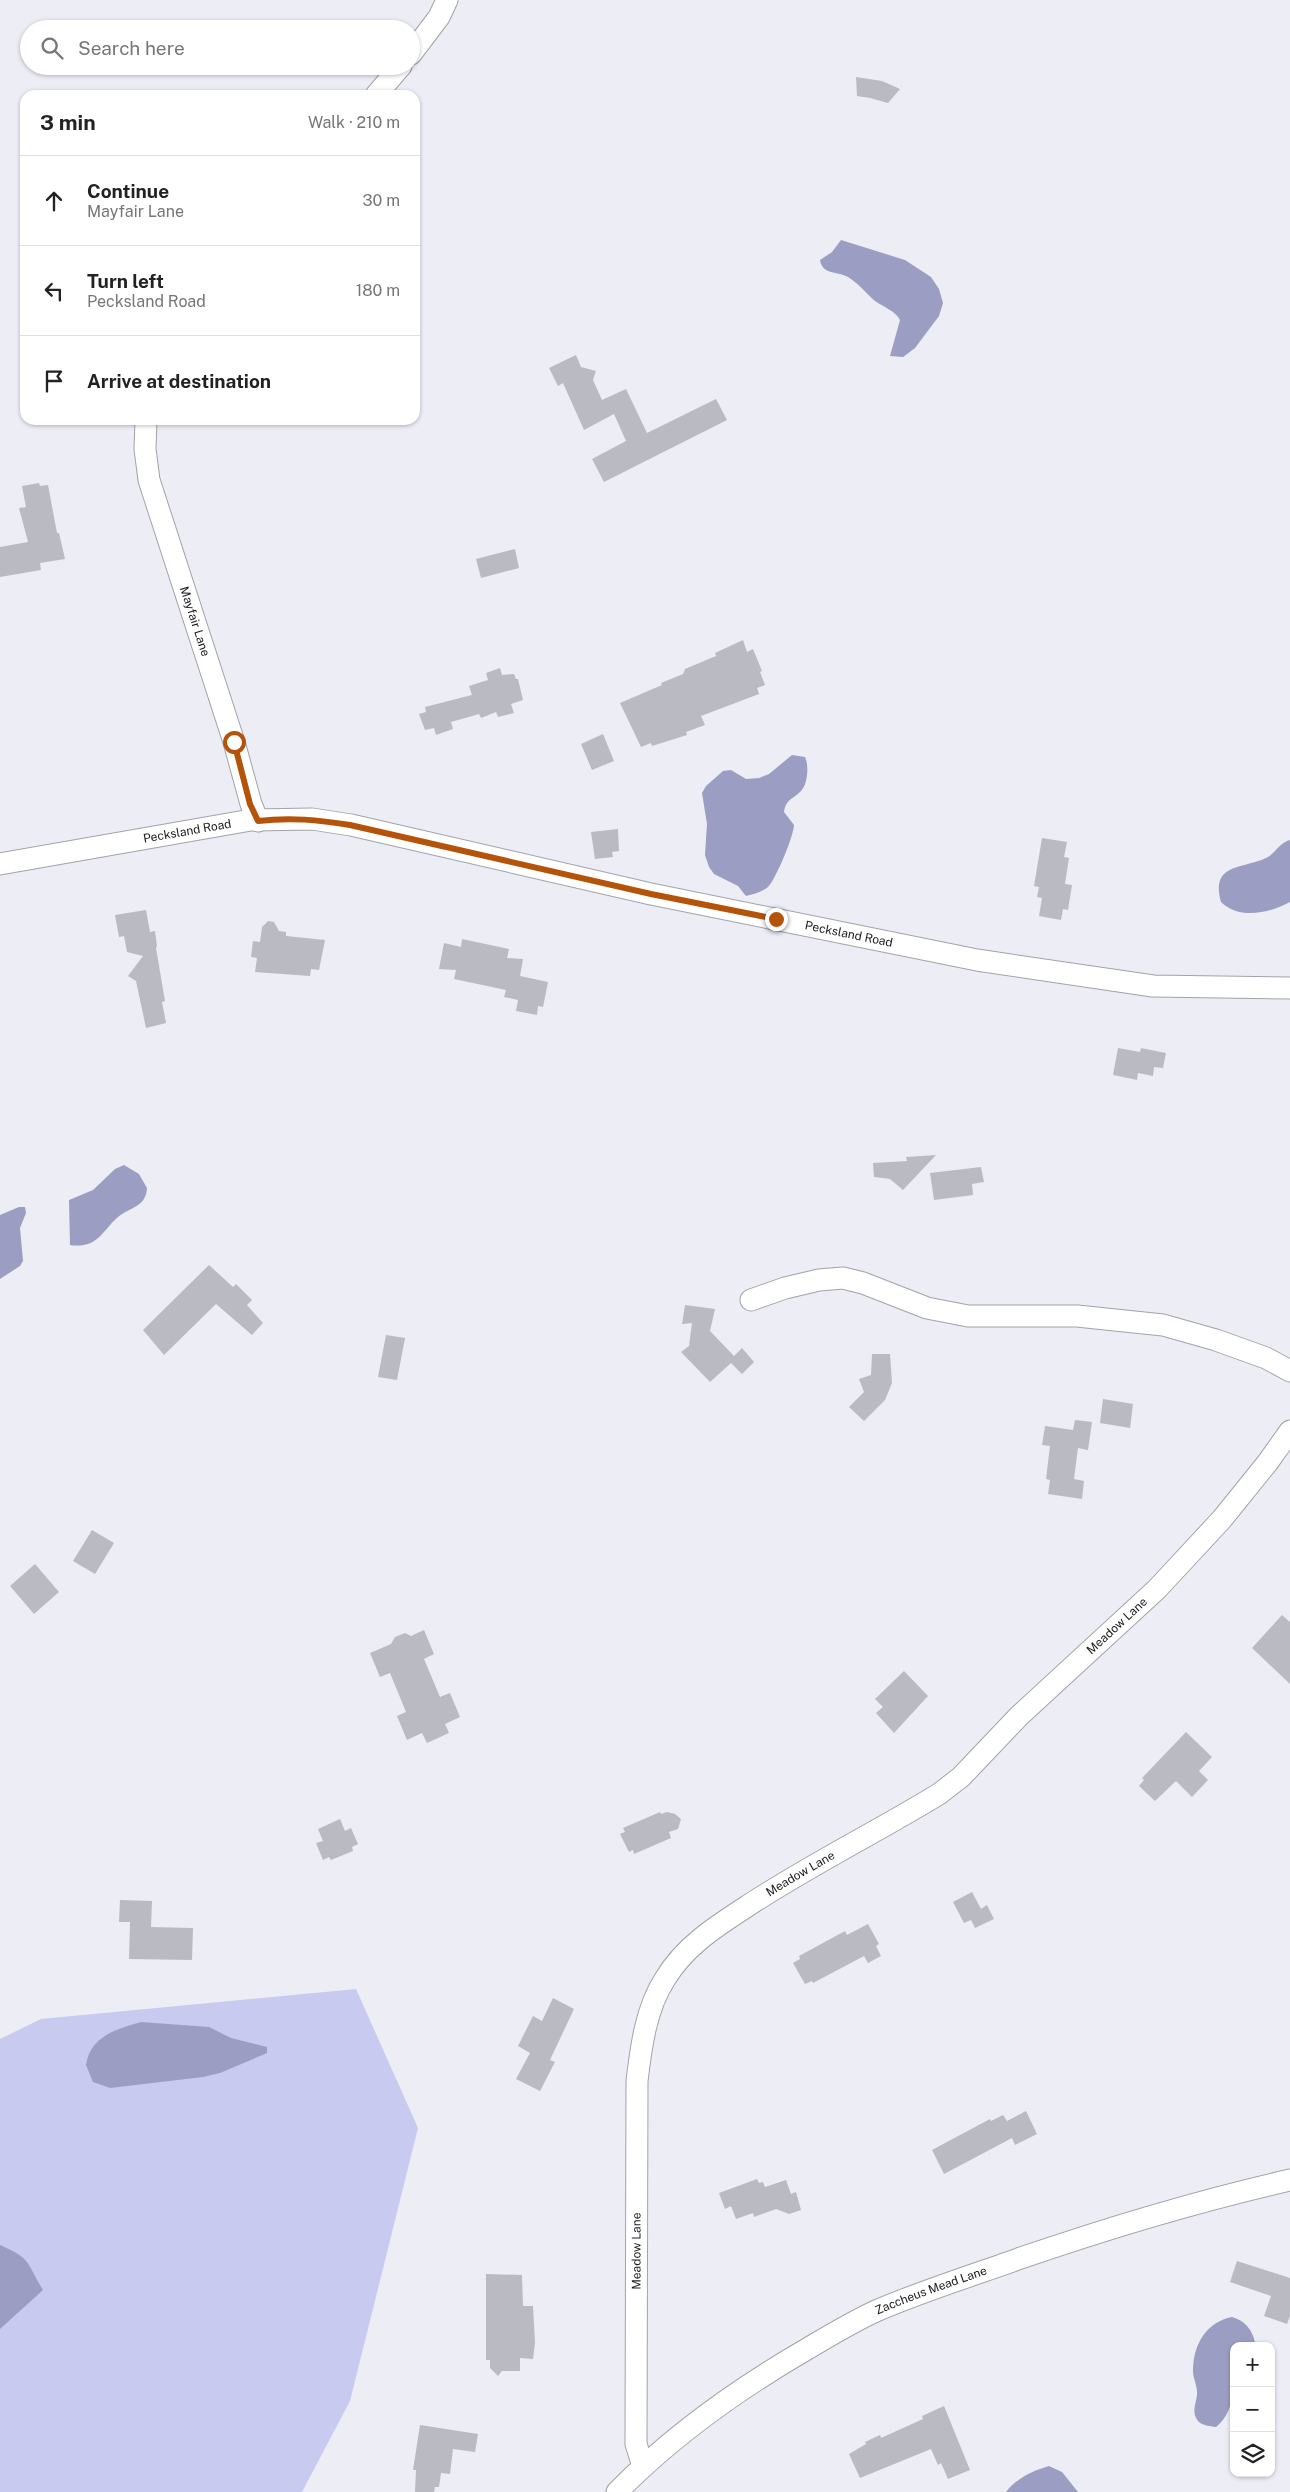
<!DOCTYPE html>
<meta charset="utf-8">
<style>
body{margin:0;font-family:"Public Sans",sans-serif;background:#f6f6f6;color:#222}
.controls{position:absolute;right:15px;bottom:15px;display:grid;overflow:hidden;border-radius:10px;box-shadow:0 1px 4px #0004}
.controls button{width:45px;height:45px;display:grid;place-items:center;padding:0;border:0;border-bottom:1px solid #e0e0e0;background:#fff;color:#222;font:25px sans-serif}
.stop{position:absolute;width:15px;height:15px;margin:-11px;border:4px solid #b45309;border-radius:50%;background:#fff}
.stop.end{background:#b45309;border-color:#fff;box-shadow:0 1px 5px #0008}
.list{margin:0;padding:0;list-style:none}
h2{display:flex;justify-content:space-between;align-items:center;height:65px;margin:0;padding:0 20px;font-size:21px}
h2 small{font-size:16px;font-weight:400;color:#767676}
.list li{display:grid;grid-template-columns:32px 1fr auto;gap:15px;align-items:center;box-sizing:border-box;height:90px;padding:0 20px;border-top:1px solid #e0e0e0}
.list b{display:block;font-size:19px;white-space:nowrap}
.list p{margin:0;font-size:16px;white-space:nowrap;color:#767676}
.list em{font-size:16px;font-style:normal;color:#767676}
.icon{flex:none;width:28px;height:28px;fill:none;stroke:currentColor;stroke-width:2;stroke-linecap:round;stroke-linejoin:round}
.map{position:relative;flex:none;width:1290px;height:2492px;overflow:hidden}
.search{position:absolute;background:#fff;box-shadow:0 1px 4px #0004;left:20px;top:20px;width:400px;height:55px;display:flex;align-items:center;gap:12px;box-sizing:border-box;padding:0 18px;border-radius:28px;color:#767676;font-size:19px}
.panel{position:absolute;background:#fff;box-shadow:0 1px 4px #0004;left:20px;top:90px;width:400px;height:335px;border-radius:15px}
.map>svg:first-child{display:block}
</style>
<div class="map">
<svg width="1290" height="2492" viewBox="0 0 1290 2492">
<rect width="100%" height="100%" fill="#ecedf5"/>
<path fill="#c8caf0" d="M356,1989L418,2128L350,2401L302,2492H0V2039L41,2019Z"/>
<g fill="#9b9dc3">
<path d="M841,240L905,260L931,277L939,289L943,303L939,316L915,348L903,357L890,356L900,320C895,311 884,307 875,301C866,293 858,283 848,277C838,271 822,275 820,260L832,252Z"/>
<path d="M792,755L805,757C809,765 808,784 801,791C792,800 786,799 784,812L794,825C794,835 776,879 768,887C762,892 754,894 746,896L738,886L714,874L709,867L705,855L707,824L702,793L706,786L723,771L731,770L746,779L759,778L769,774Z"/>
<path d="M1290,840V902C1270,913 1239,920 1221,902C1210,863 1243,869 1266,858C1275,854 1280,842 1290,840Z"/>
<path d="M124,1165L139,1174L147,1188C146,1207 130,1207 118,1217C102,1231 98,1249 70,1245L69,1200L93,1190L115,1169Z"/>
<path d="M19,1207H25L26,1213L20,1228L23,1261L20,1266L0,1279V1215Z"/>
<path d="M141,2022L209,2027L231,2038L267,2047V2053L220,2073L203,2077L110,2088L93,2082L86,2065C90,2036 117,2029 141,2022Z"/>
<path d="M0,2245C32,2259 26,2262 43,2290L0,2329Z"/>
<path d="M1232,2317C1244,2320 1253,2330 1255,2343L1254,2346H1234C1234,2372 1239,2409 1216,2427C1210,2426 1203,2426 1198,2421C1191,2412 1196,2404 1197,2395C1198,2386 1192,2377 1193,2368C1194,2343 1207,2322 1232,2317Z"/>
<path d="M1049,2466L1062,2472L1078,2492H1006C1017,2478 1032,2471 1049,2466Z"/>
</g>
<g fill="#babac2">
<path d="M856,77L882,81L900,89L888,103L870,98L857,96Z"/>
<path d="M576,355L581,367L596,371L593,380L602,400L626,389L647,433L716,399L727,420L604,482L592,459L626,441L614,414L584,430L563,383L558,386L549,368Z"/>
<path d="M39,483L40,486L48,485L57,533H59L65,559L40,563L41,570L0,577V547L28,542L19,508L26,507L22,486Z"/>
<path d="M515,549L519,568L481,578L476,559Z"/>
<path d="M743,640L747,652L753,649L762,671L760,672L765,685L757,688L759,694L701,716L705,725L686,732L687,735L652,746L651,743L641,747L620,703L662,685L661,683L683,674L685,669L716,656L715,653Z"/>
<path d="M500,668L502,675L514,674L516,679H518L523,700L511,704L514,713L498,717L496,712L481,718L479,714L451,722L453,729L436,735L434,728L425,730L419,714L426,712L425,707L472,695L469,686L488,680L486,673Z"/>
<path d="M603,734L614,761L592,770L581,744Z"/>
<path d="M618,829L619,851L612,852L613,857L595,859L591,832Z"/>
<path d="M1042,838L1067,842L1064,857L1069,858L1065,884L1072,885L1068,910L1063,909L1061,920L1039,916L1042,898L1037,897L1039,887L1034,886Z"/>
<path d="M146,910L150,932L155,931L157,946L156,948L165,1001L162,1002L166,1023L146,1028L136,981L128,976L143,956L127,952L124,936L119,937L115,915Z"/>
<path d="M268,921L274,922L279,931L286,932V936L325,940L319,970L311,969L310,976L255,972L257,958L251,957L253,941L260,942L262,927Z"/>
<path d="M462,939L509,949L507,958L523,959L520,976L548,982L543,1007L538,1006L537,1015L516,1011L518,1000L504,997L506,990L454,979L456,970L439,969L444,943L461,947Z"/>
<path d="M1118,1048L1140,1052L1141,1048L1166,1053L1163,1068L1154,1067L1153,1076L1138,1073L1137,1080L1113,1075Z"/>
<path d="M936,1155L903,1190L890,1179L874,1177L873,1163L907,1161L906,1157Z"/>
<path d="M981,1167L984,1182L972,1184L973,1195L934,1200L930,1173Z"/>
<path d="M209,1265L233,1287L236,1284L252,1300L247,1305L263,1323L252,1335L216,1304L164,1355L143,1330Z"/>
<path d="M685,1305L715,1309L710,1331L734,1356L742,1348L754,1362L742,1374L731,1363L710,1382L681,1352L689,1346L692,1323L682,1324Z"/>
<path d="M386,1335L405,1338L397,1380L378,1377Z"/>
<path d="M872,1354H890L892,1383L885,1400L864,1421L849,1407L864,1392L859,1379L871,1375Z"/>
<path d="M1103,1399L1133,1404L1130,1428L1100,1423Z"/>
<path d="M1075,1420L1092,1422L1088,1450L1078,1448L1074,1479L1084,1481L1082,1499L1048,1494L1050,1480L1046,1479L1050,1446L1042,1445L1045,1426L1073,1430Z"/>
<path d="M92,1530L114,1543L95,1574L73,1561Z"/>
<path d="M35,1564L59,1592L34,1614L10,1586Z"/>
<path d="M1282,1615L1290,1622V1684L1252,1648Z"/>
<path d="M424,1630L434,1654L424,1659L440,1697L450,1693L460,1717L445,1724L449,1733L427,1743L422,1733L407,1740L397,1716L406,1712L390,1673L380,1677L370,1653L391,1644L395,1637L405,1633L411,1636Z"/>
<path d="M904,1671L928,1696L894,1733L876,1713L883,1707L875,1699Z"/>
<path d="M1186,1732L1212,1757L1199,1771L1208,1780L1192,1797L1176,1781L1155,1801L1139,1786L1144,1780L1142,1778Z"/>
<path d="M660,1812L661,1814L667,1812L675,1814L681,1819L678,1829L669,1832L671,1838L634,1854L633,1850L629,1852L620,1834L625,1832L623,1828Z"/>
<path d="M340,1819L345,1831L351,1828L358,1844L352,1847L353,1851L331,1860L329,1857L323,1860L316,1843L323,1841L318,1829Z"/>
<path d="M972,1892L981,1909L987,1905L994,1919L975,1928L971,1920L964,1923L953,1902Z"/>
<path d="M120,1900L152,1901L151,1927L193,1928L192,1960L129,1959L130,1922H119Z"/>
<path d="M868,1924L879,1944L876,1946L881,1956L868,1963L864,1956L813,1983L812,1981L805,1984L793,1963L800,1959L799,1956L845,1931L847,1935Z"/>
<path d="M553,1998L574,2009L550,2060L555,2062L540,2091L516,2079L530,2053L518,2046L533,2016L542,2021Z"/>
<path d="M1026,2111L1037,2134L1015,2145L1012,2138L944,2174L932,2150L990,2119L991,2121L1003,2115L1007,2121Z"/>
<path d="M757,2179L759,2183L763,2182L765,2187L786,2180L791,2194L796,2192L801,2210L789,2214L776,2209L754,2217L753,2213L736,2219L731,2206L725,2209L719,2193Z"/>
<path d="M1237,2261L1290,2278V2316L1287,2324L1264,2316L1271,2296L1230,2282Z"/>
<path d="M486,2274L522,2275L523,2306H533L535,2343L533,2359L520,2358V2371H502L498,2376L490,2368V2360H486Z"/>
<path d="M944,2406L970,2470L948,2479L941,2463L938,2465L931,2449L860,2478L849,2454L866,2444L865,2442L880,2435L881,2438L923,2419L922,2416Z"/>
<path d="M420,2425L478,2434L475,2452L453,2449L450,2474L441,2473L439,2487H435L434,2492H415L416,2470H413Z"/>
</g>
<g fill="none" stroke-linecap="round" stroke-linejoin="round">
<g stroke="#a2a3aa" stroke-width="23">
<g id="minor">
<path d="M411,54L439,17L447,0"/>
<path d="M376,95L401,66"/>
<path id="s1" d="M146,420L145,449L149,480L234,742L251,804L258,821"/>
<path id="s2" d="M0,864L251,820L312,819L351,825L651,894L977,960L1153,986L1290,988"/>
<path d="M751,1300L785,1288L819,1280L843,1278L863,1283L927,1308L968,1316H1077L1163,1325L1216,1340L1266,1358L1290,1371"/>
<path id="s3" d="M643,2466L636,2444L637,2081C641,2047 646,2008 665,1979C684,1947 715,1927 746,1907C808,1866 875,1833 939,1794L961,1777L1019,1716L1157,1589L1222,1519L1268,1462L1290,1431"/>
<path id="s4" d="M617,2492C673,2435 738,2389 807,2349C829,2336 852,2322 876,2311C922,2291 971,2276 1018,2259C1108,2228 1198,2201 1290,2180"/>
</g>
</g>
<use href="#minor" stroke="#fff" stroke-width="21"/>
</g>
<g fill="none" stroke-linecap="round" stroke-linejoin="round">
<path stroke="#b45309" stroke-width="6" d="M234,742L250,804L258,821C290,817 319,820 350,825L651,894L776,919"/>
</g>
<g text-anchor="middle" stroke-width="5" stroke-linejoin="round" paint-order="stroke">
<g font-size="12" fill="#1a1a1d" stroke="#fafaff">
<text dy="4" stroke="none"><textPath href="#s1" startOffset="209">Mayfair Lane</textPath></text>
<text dy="4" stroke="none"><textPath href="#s2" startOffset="190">Pecksland Road</textPath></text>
<text dy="4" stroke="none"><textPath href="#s2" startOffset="865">Pecksland Road</textPath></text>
<text dy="4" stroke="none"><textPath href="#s3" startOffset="1071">Meadow Lane</textPath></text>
<text dy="4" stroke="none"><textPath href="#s3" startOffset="666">Meadow Lane</textPath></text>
<text dy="4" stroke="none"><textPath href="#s3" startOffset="216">Meadow Lane</textPath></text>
<text dy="4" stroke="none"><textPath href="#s4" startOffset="376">Zaccheus Mead Lane</textPath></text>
</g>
</g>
</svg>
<div class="controls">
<button>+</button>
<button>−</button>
<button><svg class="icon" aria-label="layers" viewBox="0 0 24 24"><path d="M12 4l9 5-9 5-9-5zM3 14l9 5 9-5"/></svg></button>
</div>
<div class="stop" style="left:234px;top:742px"></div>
<div class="stop end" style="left:776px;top:919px"></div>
<div class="search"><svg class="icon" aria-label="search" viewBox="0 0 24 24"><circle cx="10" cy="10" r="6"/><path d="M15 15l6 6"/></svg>Search here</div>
<section class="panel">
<h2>3 min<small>Walk · 210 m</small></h2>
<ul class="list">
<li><svg class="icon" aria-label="ahead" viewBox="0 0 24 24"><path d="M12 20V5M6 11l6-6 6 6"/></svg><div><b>Continue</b><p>Mayfair Lane</p></div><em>30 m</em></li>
<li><svg class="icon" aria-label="left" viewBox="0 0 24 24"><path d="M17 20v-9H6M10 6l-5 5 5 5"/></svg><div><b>Turn left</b><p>Pecksland Road</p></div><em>180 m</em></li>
<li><svg class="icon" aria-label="arrive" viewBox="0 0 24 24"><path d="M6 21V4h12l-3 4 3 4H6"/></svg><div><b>Arrive at destination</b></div></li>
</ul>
</section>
</div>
